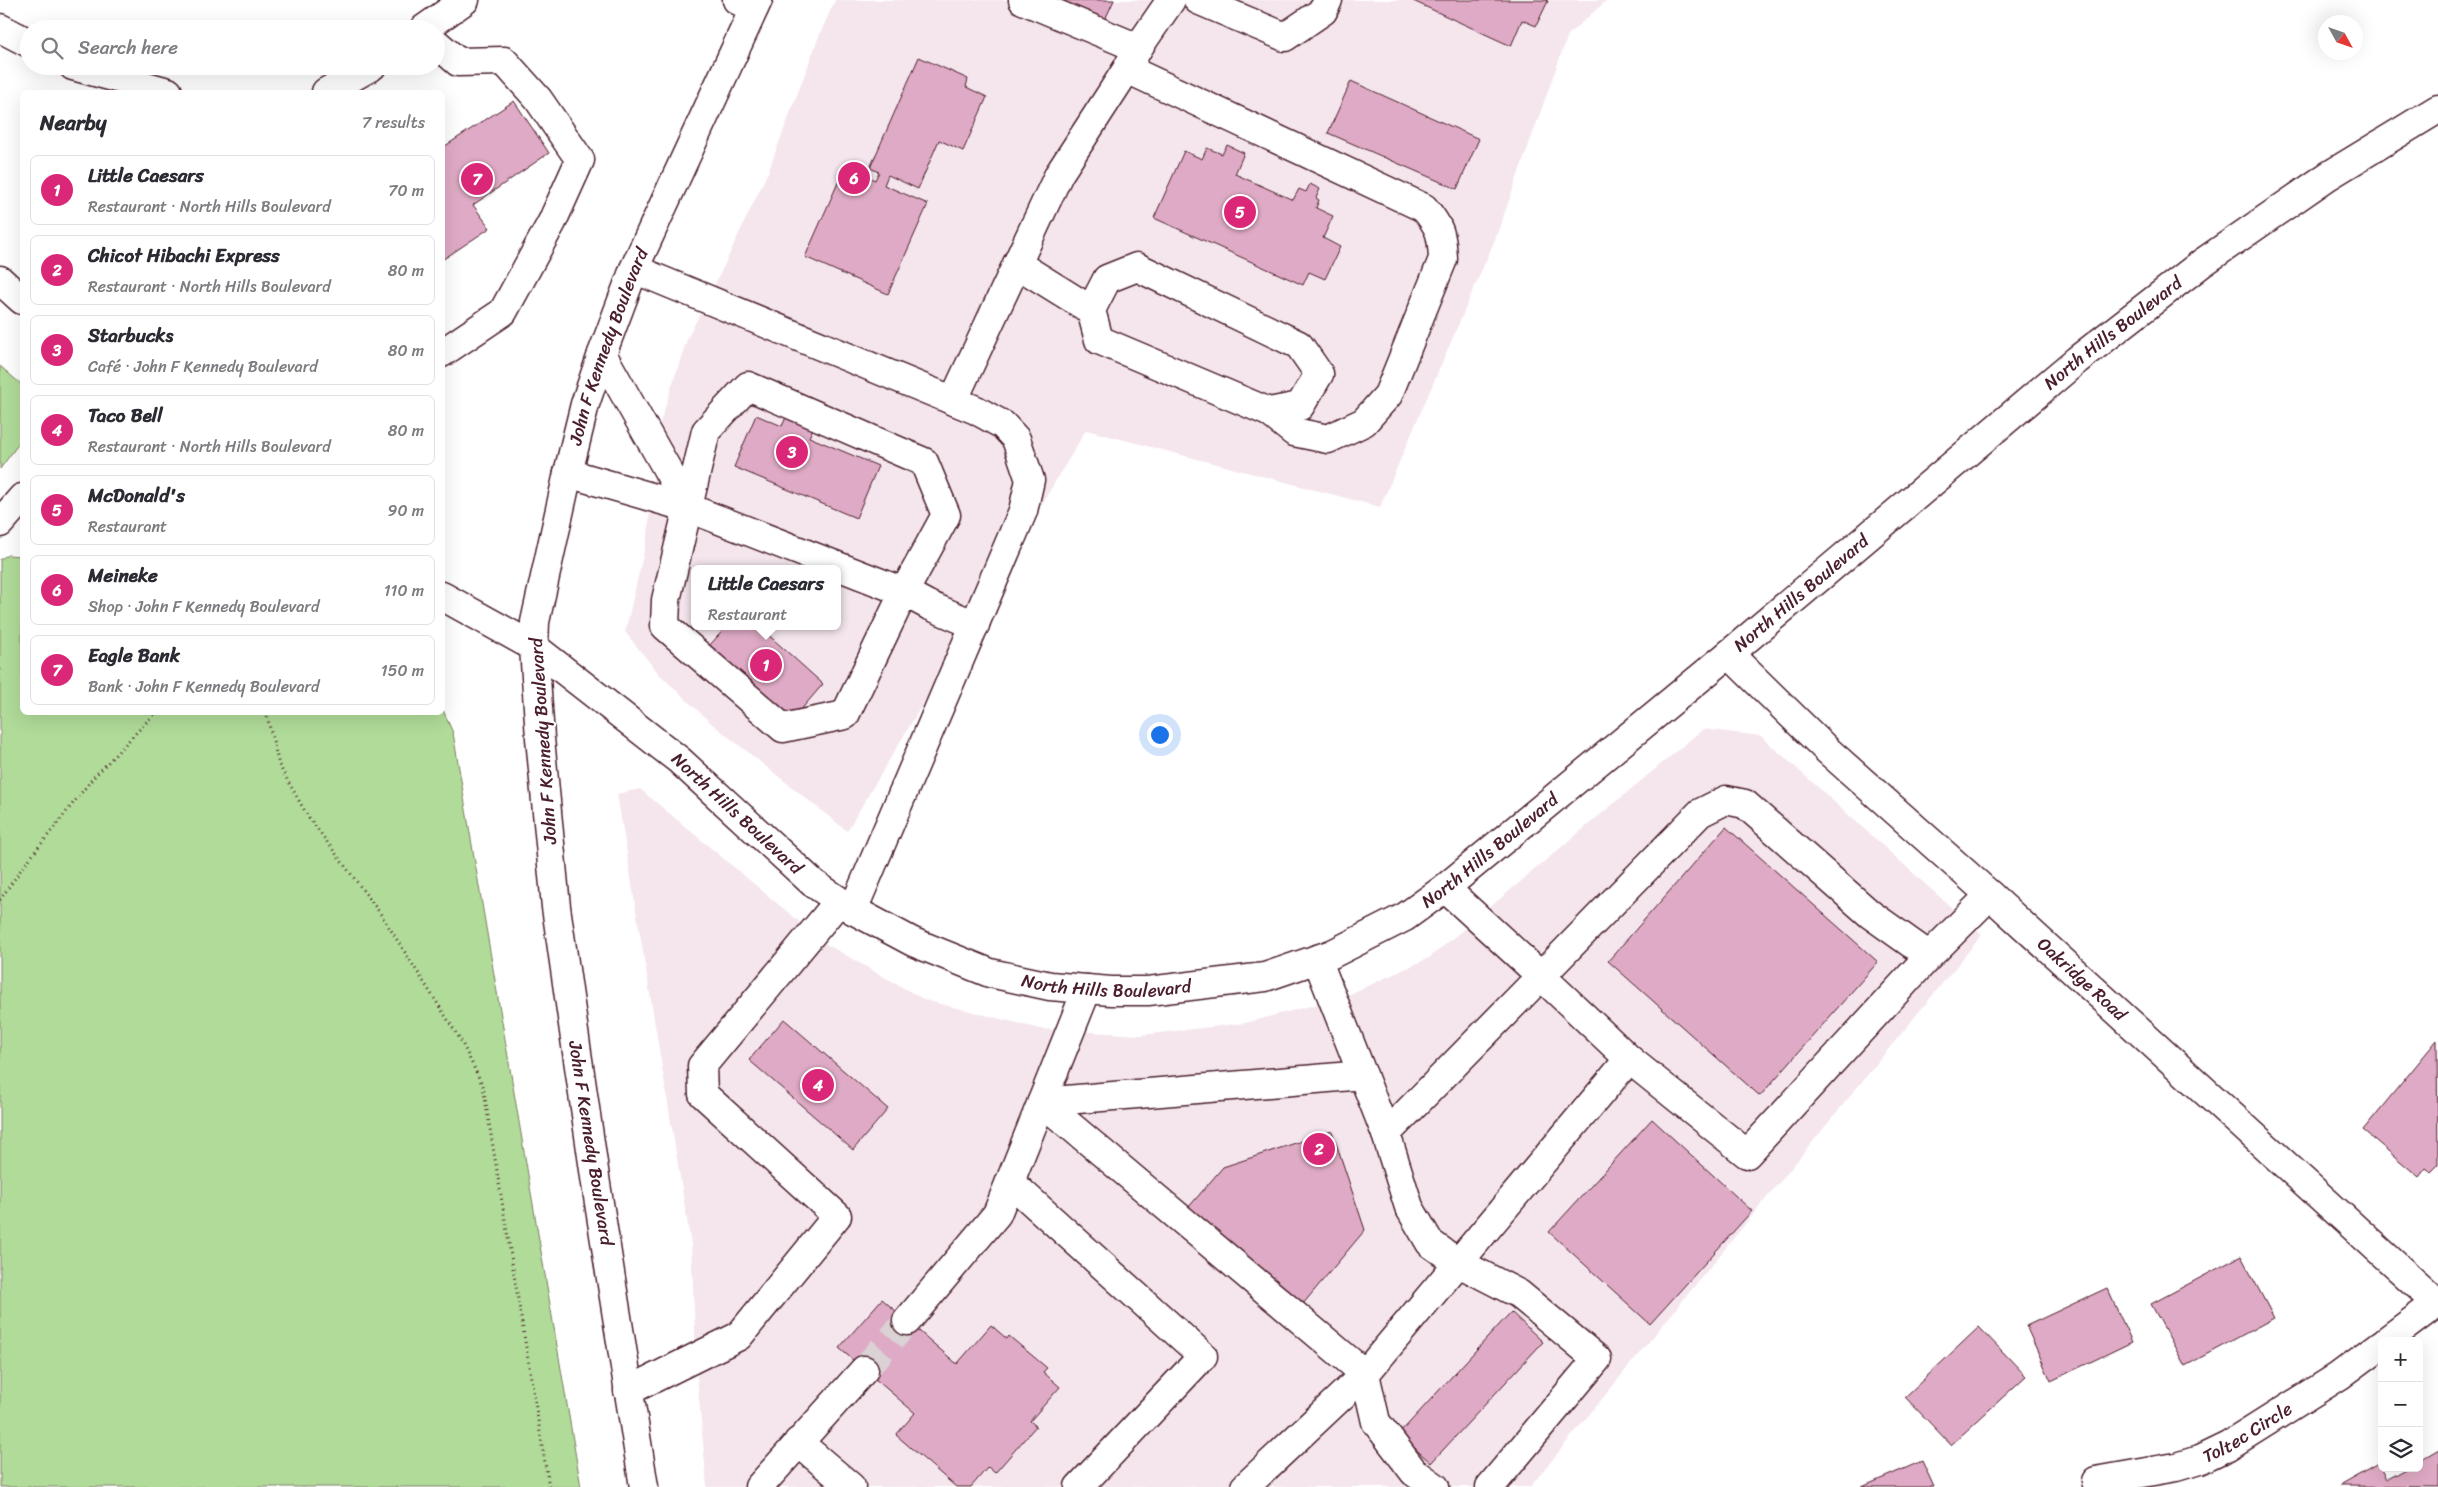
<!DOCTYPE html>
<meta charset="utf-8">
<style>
body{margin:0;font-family:Sriracha,sans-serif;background:#f7f7f7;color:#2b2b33}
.controls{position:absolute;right:15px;bottom:15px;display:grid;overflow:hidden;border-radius:8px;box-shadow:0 5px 20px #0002}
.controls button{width:45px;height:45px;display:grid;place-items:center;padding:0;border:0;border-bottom:1px solid #e1e1e2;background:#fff;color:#2b2b33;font:25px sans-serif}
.compass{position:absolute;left:2318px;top:15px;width:45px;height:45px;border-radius:50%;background:#fff;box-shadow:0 5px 20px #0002;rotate:130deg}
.you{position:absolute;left:1159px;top:734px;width:18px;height:18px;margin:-12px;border:4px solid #fff;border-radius:50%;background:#1a73e8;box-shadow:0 0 0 8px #1a73e833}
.badge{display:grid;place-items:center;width:32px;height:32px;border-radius:50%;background:#db2777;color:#fff;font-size:16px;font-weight:700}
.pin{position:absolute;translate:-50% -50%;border:2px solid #fff;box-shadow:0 1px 5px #0006}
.popup{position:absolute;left:691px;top:565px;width:150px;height:65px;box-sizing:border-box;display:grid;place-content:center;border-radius:8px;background:#fff;filter:drop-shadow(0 1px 4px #0005);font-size:16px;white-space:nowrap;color:#7c7c81}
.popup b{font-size:19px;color:#2b2b33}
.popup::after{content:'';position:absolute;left:50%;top:100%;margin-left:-10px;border:10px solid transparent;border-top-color:#fff}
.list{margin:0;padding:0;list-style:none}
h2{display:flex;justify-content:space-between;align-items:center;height:65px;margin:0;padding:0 20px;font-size:21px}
h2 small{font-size:16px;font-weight:400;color:#7c7c81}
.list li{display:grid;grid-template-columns:32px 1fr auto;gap:15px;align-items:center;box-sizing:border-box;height:70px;margin:0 10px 10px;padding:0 10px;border:1px solid #e1e1e2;border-radius:8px}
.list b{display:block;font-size:19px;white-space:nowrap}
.list p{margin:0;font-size:16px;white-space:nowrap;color:#7c7c81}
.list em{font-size:16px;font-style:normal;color:#7c7c81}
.icon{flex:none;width:28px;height:28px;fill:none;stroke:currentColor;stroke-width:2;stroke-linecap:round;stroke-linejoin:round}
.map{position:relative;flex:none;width:2438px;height:1487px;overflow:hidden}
.search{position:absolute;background:#fff;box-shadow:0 5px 20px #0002;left:20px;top:20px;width:425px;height:55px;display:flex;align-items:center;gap:12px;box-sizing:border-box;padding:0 18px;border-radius:28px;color:#7c7c81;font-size:19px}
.panel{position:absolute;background:#fff;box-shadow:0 5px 20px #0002;left:20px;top:90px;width:425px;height:625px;border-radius:8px}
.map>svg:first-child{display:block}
</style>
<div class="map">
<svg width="2438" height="1487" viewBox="0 0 2438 1487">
<rect width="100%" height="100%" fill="#fff"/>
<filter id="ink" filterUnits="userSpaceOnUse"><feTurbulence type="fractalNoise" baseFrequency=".02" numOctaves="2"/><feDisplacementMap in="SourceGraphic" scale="10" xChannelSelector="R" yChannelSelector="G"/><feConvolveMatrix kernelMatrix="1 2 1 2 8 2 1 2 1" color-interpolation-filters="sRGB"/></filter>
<g filter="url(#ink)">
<g fill="#f5e6ee" fill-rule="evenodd">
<path d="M835,0H1607L1568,35L1496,237L1380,507L1086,430L847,831L710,722L659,674L625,632L648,534L657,432L687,339L721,272L768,172L819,36ZM695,569H837V626H695Z"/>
<path d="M1703,729L1761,736L1982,935L1530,1487H707L697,1377L691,1244L617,794L640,789L826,944L925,1000L1041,1029L1141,1035L1245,1023L1341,998L1429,958Z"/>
</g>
<g fill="#b0db99" stroke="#7d7d62">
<path d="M0,366L22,385V439L0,469Z"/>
<path d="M8,555L22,556V712H442L443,710L453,733L581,1487H0V559Z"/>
</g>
<g fill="#dfaac5" stroke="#4a1f2b">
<path d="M1050,0H1114L1103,24Z"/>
<path d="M1411,0H1545L1548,1L1536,26L1522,20L1511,46Z"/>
<path d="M919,57L968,79L966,87L987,97L963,151L939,140L918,189L888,175L884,185L928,204L888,294L805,257L845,167L875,180L879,172L870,168Z"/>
<path d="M1351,81L1479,139L1457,189L1328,133Z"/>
<path d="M514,101L549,153L473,205L490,228L442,260V148Z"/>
<path d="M1227,145L1244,153L1235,174L1293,200L1299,189L1306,192L1310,184L1320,189L1316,198L1319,200L1316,208L1333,216L1323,238L1340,247L1325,279L1309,272L1303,285L1154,218L1184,151L1202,159L1207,148L1222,154Z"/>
<path d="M788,413L815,424L809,437L878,466L856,518L734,467L756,415L782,426Z"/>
<path d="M727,626H767L764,631L823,684L792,720L709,646Z"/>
<path d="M1726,827L1878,962L1760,1096L1608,961Z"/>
<path d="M784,1019L888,1109L853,1150L749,1060Z"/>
<path d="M2437,1040L2438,1165L2431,1172L2426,1168L2419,1177L2363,1130Z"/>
<path d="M1652,1119L1752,1211L1650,1324L1549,1232Z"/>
<path d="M1332,1131L1365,1230L1297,1311L1182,1215L1223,1167Z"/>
<path d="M2241,1256L2274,1318L2185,1366L2151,1304Z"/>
<path d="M2107,1288L2132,1342L2051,1381L2026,1326Z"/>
<path d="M882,1299L957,1364L991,1325L1007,1339L1009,1336L1047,1368L1043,1372L1060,1387L1030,1421L1036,1426L995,1473L988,1467L971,1487H956L896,1435L915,1413L839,1348Z"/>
<path d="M1511,1312L1543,1342L1431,1463L1399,1434Z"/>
<path d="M1979,1327L2026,1376L1951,1445L1905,1397Z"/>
<path d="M2438,1450V1487L2340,1486L2379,1464L2387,1479L2407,1468H2419V1461Z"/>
<path d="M1922,1461L1934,1487H1862Z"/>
</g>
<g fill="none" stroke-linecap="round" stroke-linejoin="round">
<path stroke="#dbd2d5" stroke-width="28" stroke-dasharray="28 14" stroke-linecap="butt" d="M864,1370L907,1321"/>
<g stroke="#4a1f2b" stroke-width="31">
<g id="minor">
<path d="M737,0L754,8"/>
<path d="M1023,0L1138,48"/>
<path d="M1198,0L1285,37L1323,11L1328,0"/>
<path d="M0,28L29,43"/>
<path d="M424,29L465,0"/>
<path d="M436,43L458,62L504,61L538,99L580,160L552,222L503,312L442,353"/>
<path d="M73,66L168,92"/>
<path d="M1127,69L1424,208C1440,227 1442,234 1443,259L1388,395L1364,422L1328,439L1294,432L1269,412"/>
<path d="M326,92L372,66"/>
<path d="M1017,264L1091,310L1099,340L1269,412L1300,406L1319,374L1299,345L1137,267L1107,279L1091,310"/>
<path d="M634,269L976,410L1003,425L1016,439L1030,480L1023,511L853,910"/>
<path d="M0,280L22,300"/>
<path d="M602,354L689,508"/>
<path d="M748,386L924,462L946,515L904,592L845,715L783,728L665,626L666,600L706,431Z"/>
<path d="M953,401L1059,174L1127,69L1138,48L1171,0"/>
<path d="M568,473L689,508L904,592L928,605L975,625"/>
<path d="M0,523L22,498"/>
<path id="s1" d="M442,596L534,647L679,760L813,883L853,910L913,942L990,973L1050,986L1111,991H1148L1265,977L1332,954L1405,917L1445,888L1729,654L2077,360L2202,263L2328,176L2438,109"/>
<path id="s2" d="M1729,654L1826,749L1990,895L2438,1304"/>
<path d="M1317,959L1386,1134L1409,1207L1430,1243L1457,1262L1519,1294L1597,1359L1490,1487"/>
<path d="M1629,1059L1541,976L1700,813L1726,800L1745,804L1870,914L1929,956"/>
<path d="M1042,1102L1365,1374L1376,1422L1414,1472L1435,1487"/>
<path d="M1042,1102L1363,1075"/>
<path d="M1386,1134L1541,976L1445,888"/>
<path d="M1010,1182L1203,1356L1079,1487"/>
<path d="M907,1321L997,1214L1087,989"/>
<path d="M2386,1341L2438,1302"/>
<path d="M628,1391L739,1336L837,1216L703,1094L702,1066L839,901"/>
<path d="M798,1442L851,1487"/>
<path id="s3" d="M2096,1481L2176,1467L2199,1460L2228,1446L2339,1376L2382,1344"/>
<path d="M759,1487L864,1370"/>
<path d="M1245,1487L1365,1374L1629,1059L1747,1154L1929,956L1990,895"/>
</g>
</g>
<g stroke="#4a1f2b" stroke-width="31">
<g id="major">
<path id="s4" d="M644,1487L596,1184L556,907L540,738L534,647L535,622L568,473L585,404L602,354L634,269L758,0"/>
</g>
</g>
<g stroke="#4a1f2b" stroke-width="3" stroke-dasharray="1 4" stroke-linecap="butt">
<path d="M266,712L279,765L307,815L380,913L460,1039L483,1086L549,1487"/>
<path d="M0,900L20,871L93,778L156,712"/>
</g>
<use href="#minor" stroke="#fff" stroke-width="28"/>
<use href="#major" stroke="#fff" stroke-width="28"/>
</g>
</g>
<g text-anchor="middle" stroke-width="4" stroke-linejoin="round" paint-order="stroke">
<g font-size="18" fill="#4a1f2b" stroke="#fff">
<text dy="6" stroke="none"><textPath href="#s1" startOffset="2018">North Hills Boulevard</textPath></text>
<text dy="6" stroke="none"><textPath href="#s4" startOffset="1158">John F Kennedy Boulevard</textPath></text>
<text dy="6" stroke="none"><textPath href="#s1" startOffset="1612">North Hills Boulevard</textPath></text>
<text transform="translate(543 741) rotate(-94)" y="6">John F Kennedy Boulevard</text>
<text dy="6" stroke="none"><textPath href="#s1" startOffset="368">North Hills Boulevard</textPath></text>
<text dy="6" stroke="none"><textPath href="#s1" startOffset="1208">North Hills Boulevard</textPath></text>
<text dy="6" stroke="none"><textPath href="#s2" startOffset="480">Oakridge Road</textPath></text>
<text dy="6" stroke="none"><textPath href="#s1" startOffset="788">North Hills Boulevard</textPath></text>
<text transform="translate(591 1143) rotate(81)" y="6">John F Kennedy Boulevard</text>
<text dy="6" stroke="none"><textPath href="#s3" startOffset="161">Toltec Circle</textPath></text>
</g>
</g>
</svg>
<div class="controls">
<button>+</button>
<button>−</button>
<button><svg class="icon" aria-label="layers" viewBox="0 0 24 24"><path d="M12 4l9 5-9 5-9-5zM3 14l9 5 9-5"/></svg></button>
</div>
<svg class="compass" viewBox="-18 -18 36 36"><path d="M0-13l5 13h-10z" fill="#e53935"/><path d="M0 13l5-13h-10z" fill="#7c7c81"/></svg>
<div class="you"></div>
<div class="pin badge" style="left:766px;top:665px">1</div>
<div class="popup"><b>Little Caesars</b>Restaurant</div>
<div class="pin badge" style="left:1319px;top:1149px">2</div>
<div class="pin badge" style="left:792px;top:452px">3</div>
<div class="pin badge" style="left:818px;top:1085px">4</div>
<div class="pin badge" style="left:1240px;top:212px">5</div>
<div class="pin badge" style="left:854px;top:178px">6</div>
<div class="pin badge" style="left:477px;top:179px">7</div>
<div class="search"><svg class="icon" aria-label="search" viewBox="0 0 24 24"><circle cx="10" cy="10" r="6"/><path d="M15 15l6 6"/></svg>Search here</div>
<section class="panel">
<h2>Nearby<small>7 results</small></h2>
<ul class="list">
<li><span class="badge">1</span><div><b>Little Caesars</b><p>Restaurant · North Hills Boulevard</p></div><em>70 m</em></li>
<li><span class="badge">2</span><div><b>Chicot Hibachi Express</b><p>Restaurant · North Hills Boulevard</p></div><em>80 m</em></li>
<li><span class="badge">3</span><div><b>Starbucks</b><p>Café · John F Kennedy Boulevard</p></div><em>80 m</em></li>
<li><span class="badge">4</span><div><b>Taco Bell</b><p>Restaurant · North Hills Boulevard</p></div><em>80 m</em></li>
<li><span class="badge">5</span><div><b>McDonald's</b><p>Restaurant</p></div><em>90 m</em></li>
<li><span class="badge">6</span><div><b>Meineke</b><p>Shop · John F Kennedy Boulevard</p></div><em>110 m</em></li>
<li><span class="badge">7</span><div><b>Eagle Bank</b><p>Bank · John F Kennedy Boulevard</p></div><em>150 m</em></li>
</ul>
</section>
</div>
